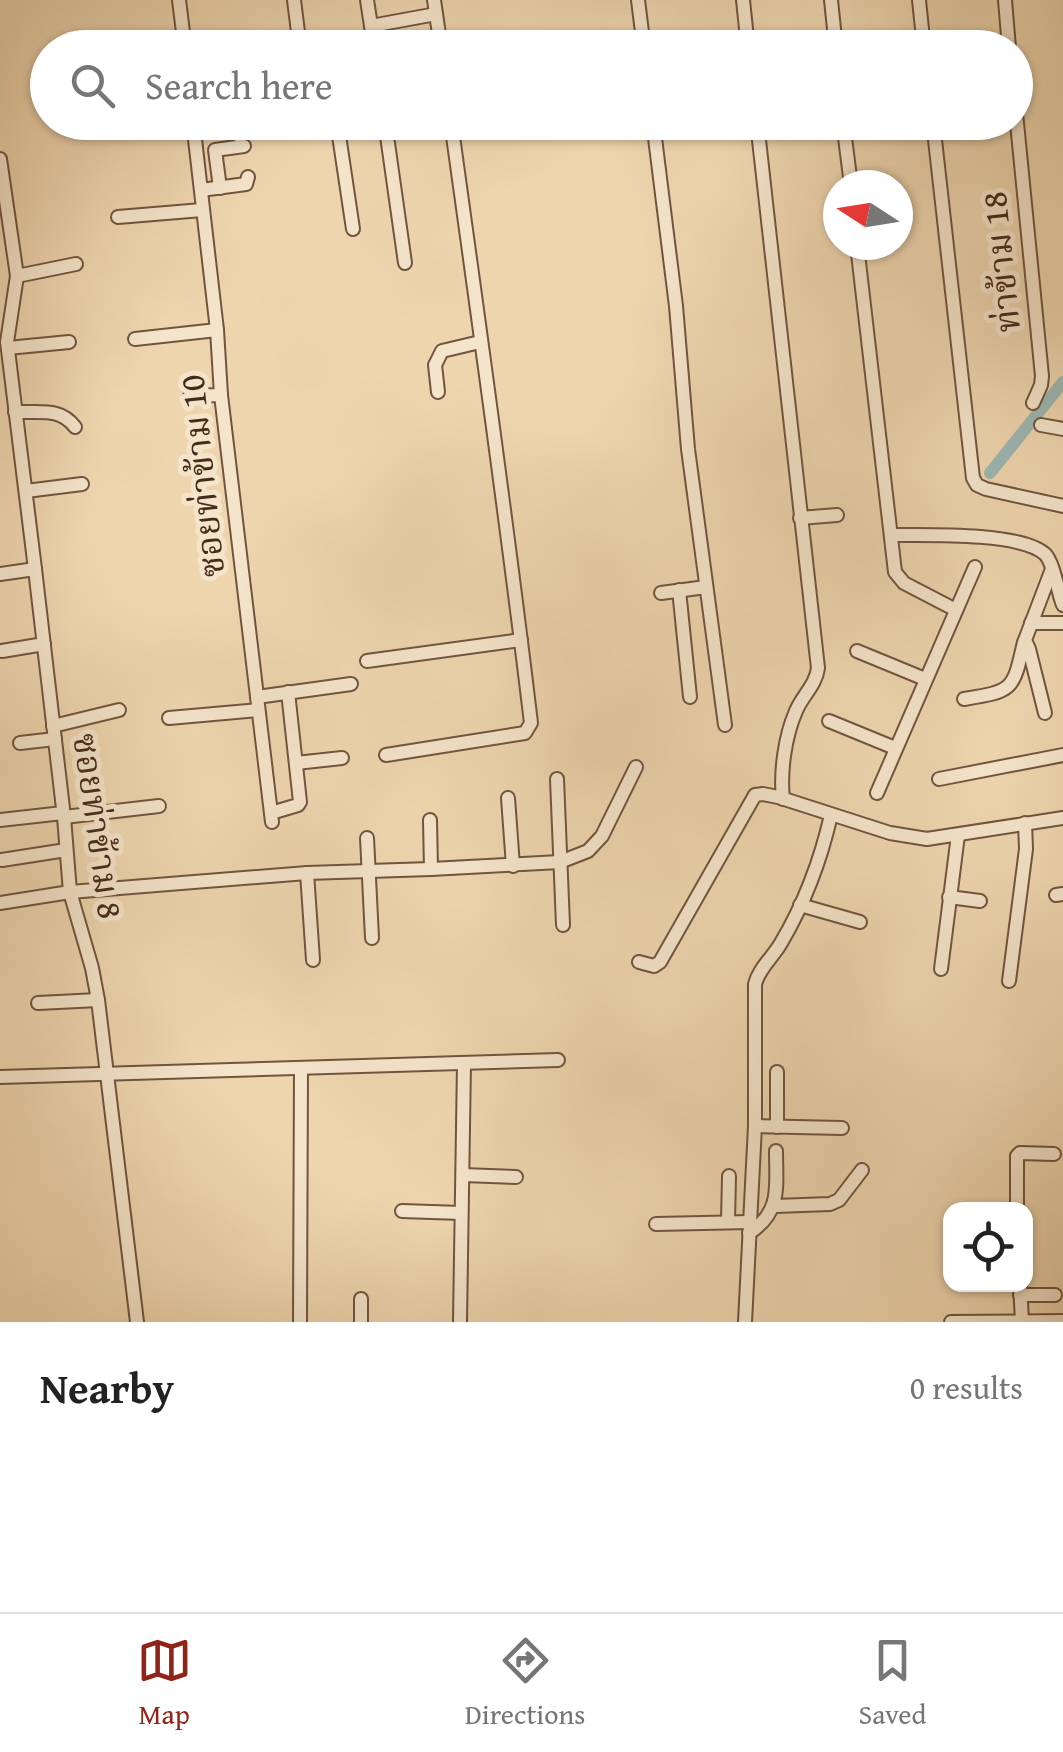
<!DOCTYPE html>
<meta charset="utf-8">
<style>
body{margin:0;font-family:"Gentium Book Plus","Noto Serif Thai",serif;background:#f6f6f6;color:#222}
.controls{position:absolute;right:30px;bottom:30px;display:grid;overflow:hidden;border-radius:20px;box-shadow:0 2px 8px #0004}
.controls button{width:90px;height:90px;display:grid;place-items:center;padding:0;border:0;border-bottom:2px solid #e0e0e0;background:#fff;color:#222;font:50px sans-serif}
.compass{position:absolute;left:823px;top:170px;width:90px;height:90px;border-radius:50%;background:#fff;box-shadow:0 2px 8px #0004;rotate:282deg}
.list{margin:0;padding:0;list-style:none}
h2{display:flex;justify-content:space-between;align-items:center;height:130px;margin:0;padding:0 40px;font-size:42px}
h2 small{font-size:32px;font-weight:400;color:#767676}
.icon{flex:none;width:55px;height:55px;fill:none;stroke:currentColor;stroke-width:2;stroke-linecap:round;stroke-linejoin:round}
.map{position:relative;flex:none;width:1063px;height:1322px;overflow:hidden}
.search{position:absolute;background:#fff;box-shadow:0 2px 8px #0004;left:30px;right:30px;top:30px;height:110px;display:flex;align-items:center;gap:25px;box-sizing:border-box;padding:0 35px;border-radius:55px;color:#767676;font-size:38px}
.sheet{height:290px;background:#fff}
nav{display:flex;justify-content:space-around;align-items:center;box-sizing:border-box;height:140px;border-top:2px solid #e0e0e0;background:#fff;font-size:28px;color:#767676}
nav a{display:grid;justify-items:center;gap:5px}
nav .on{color:#8f2418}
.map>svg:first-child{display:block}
</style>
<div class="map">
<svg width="1063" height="1322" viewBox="0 0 1063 1322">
<rect width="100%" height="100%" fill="#eed5ae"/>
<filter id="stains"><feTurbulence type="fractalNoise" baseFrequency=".002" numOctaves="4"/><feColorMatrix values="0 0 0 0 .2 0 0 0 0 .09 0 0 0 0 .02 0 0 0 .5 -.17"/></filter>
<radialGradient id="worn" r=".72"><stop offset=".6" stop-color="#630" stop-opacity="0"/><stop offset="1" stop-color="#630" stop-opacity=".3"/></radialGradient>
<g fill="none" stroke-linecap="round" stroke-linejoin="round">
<path stroke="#9cb7b3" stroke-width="12" d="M990,473L1063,382"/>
<g stroke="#70553f" stroke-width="16">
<g id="minor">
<path d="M179,0L185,48"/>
<path d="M294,0L300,48"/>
<path d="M367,0L371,26"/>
<path d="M434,0L441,48"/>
<path d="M638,0L644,48"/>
<path d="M743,0L748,48"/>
<path d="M831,0L836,48"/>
<path d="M919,0L924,48"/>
<path d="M1005,0L1009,48"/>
<path d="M374,48L371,26L436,14"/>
<path d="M1016,113L1042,376L1041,385L1033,403"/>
<path d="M193,122L217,330L221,395L272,822"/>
<path d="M238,122L239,136"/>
<path d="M337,122L353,229"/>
<path d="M385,122L405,263"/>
<path d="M653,122L676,306L688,449L725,725"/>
<path d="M757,122L818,668C816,685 802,696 796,711C785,736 780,772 783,799"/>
<path d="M843,122L851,185"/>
<path d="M933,122L973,478L977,485L986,489L1063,506"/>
<path d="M0,159L17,276L7,342L35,569L64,817L70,892L92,968L98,1000L137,1322"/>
<path d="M220,188L215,150L244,146"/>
<path d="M201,190L246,184L248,177"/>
<path d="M118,217L202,210"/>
<path d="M857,245L895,572L904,583L956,610"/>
<path d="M17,276L76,264"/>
<path d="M135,339L217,330"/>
<path d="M8,348L69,342"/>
<path d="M438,392L435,365L442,351L480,342"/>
<path d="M190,396L221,395"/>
<path d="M15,412C40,413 60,407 75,427"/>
<path d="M1041,425L1063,429"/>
<path d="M26,491L82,484"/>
<path d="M800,518L837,515"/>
<path d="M891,535C925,535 1021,532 1045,554C1054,563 1058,593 1063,605"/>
<path d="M0,574L35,569"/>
<path d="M679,590L690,697"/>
<path d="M661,593L706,587"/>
<path d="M1031,623H1063"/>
<path d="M2,651L44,644"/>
<path d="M857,651L925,679"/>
<path d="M367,661L521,640"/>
<path d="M257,697L351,684"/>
<path d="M964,699C1013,691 1013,691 1024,642"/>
<path d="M1045,713L1029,649L1025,640L1052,569"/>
<path d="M169,718L258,710"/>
<path d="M829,721L895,748"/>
<path d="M53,726L119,710"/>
<path d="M20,743L55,739"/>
<path d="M386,755L525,733L531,723C507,522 479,322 451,122"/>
<path d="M296,763L342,758"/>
<path d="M557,779L563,925"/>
<path d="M939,779L1063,755"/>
<path d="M877,793L975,567"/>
<path d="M508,798L513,866"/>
<path d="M271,813L298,805L300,802L288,692"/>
<path d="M64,817L159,806"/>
<path d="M0,820L63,813"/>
<path d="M430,820L431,869"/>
<path d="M367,838L372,938"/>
<path d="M2,860L66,850"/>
<path d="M307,873L313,960"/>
<path d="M1056,895L1063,894"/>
<path d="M949,897L980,901"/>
<path d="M0,903L70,892L307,873L431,869L560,862L588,851L602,836L636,767"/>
<path d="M800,905L860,922"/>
<path d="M639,962L654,966L660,962L755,795L763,794L778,797L890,833L927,839L1063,818"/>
<path d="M941,969L958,835"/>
<path d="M1009,981L1026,849L1025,823"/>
<path d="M38,1003L98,1000"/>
<path d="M0,1077L558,1060"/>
<path d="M755,1126L842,1128"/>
<path d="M777,1127V1072"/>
<path d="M463,1175L516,1177"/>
<path d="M775,1206L830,1204L839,1200L862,1170"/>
<path d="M1017,1210V1156L1020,1153L1054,1154"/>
<path d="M402,1211L461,1213"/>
<path d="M728,1222L729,1176"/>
<path d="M656,1224L750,1222"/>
<path d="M749,1233C782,1212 776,1186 776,1151"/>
<path d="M1020,1284L1022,1321"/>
<path d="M1020,1295H1055"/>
<path d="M361,1299V1322"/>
<path d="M300,1322L301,1068"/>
<path d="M460,1322L464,1063"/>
<path d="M745,1322L755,1126V984C759,968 773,957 781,943C804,904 821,859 831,815"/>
<path d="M951,1322L1063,1321"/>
</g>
</g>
<use href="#minor" stroke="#f4e4ca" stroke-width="12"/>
</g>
<g text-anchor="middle" stroke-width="10" stroke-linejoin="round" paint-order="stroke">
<g font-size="35" fill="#462a1a" stroke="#f4e4ca">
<text transform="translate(1001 262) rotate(-96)" y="12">ท่าข้าม 18</text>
<text transform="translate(202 476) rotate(-96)" y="12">ซอยท่าข้าม 10</text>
<text transform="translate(98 826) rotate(82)" y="12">ซอยท่าข้าม 8</text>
</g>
</g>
<rect width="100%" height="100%" filter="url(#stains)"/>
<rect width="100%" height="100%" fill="url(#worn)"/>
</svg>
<div class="controls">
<button><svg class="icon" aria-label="locate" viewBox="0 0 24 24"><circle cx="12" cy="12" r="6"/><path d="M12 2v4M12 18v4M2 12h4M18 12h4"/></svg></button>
</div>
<svg class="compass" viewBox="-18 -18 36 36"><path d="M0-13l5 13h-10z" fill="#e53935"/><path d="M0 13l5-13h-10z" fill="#767676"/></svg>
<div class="search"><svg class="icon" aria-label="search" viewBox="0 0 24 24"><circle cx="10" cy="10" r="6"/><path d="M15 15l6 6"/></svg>Search here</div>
</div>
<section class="sheet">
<h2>Nearby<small>0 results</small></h2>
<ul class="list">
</ul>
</section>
<nav>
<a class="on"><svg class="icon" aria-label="map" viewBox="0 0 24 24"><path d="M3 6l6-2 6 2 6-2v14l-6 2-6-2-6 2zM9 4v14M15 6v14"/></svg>Map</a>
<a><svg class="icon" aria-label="directions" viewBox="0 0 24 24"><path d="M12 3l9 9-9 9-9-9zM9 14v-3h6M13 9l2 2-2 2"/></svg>Directions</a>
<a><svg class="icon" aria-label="saved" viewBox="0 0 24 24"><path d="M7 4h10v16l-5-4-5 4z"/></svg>Saved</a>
</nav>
